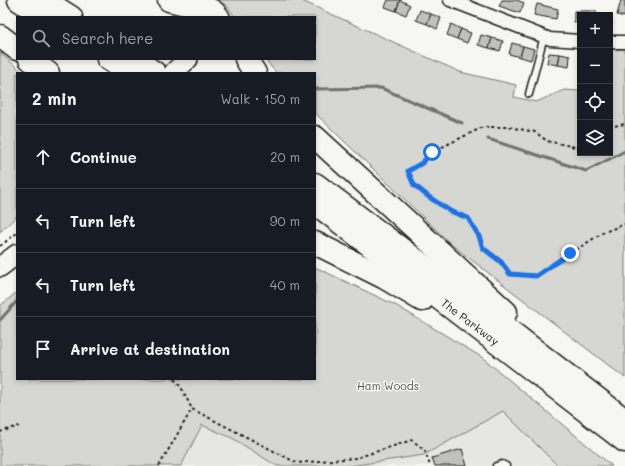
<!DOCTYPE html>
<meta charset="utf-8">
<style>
body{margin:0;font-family:Mali,sans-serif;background:#242831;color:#f1f3f6}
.controls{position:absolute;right:12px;top:12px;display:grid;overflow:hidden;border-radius:0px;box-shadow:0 2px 6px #0003}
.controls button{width:36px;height:36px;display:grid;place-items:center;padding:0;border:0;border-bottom:1px solid #363941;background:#171b24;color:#f1f3f6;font:20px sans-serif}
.stop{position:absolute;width:12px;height:12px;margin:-9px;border:3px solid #1a73e8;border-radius:50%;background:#fff}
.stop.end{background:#1a73e8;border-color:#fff;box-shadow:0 1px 4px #0008}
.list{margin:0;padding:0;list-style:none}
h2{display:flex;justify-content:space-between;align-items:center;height:52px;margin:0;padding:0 16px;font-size:17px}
h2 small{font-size:13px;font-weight:400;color:#9ea1a6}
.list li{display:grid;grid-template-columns:26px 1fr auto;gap:12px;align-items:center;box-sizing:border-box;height:64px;padding:0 16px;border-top:1px solid #363941}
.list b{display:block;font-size:15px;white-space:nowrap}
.list em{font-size:13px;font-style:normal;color:#9ea1a6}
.icon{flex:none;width:22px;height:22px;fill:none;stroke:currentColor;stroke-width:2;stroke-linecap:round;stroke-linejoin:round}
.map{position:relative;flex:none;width:625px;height:466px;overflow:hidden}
.search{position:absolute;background:#171b24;box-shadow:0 2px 6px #0003;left:16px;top:16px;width:300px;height:44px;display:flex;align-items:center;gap:10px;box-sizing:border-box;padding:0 14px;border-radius:0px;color:#9ea1a6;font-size:15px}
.panel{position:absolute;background:#171b24;box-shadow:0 2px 6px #0003;left:16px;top:72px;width:300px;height:308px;border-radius:0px}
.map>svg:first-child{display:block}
</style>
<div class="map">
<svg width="625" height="466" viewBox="0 0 625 466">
<rect width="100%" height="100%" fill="#f6f6f2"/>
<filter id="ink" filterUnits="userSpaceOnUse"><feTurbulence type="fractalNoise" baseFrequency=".025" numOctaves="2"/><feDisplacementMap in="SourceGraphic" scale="8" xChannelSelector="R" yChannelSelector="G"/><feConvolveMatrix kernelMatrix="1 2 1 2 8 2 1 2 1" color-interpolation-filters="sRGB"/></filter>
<g filter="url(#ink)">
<g fill="#e6e6e2">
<path d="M503,411L558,466H431L422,439Z"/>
<path d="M202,425L232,438L277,466H181Z"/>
<path d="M424,455L428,466H349Z"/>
</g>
<g fill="#d6d6d2" stroke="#797977">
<path d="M218,0H300L460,72L516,85L514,97L536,102L564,90L580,91V153H610V50L625,49V378L452,245L315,113V73H276L265,59H315V17H235L227,6Z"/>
<path d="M0,53L24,73H17V216L0,232Z"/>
<path d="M315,267L397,306L483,358L612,466H558L503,411L424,455L349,466H277L232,438L202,425L181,466H0V306L17,292V379H315Z"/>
</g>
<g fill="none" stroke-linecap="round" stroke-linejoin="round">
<g stroke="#727271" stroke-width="3">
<path d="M315,89L381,88L462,123"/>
<path d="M488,139L586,171L625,151"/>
<path d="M0,320L17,301"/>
</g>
</g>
<g fill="#c0c0bd" stroke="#1c1c1c">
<path d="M388,0H400L396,11L385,7Z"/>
<path d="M400,0L410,5L406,15L396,11Z"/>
<path d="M502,0H517L524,3L520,13L499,6Z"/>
<path d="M621,0H625V17L617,15Z"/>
<path d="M537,4L558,9L556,19L534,15Z"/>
<path d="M420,10L431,14L427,24L416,20Z"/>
<path d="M574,11H596V15H580V22H574Z"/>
<path d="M431,14L441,18L437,29L427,24Z"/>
<path d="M451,24L461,29L457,39L447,35Z"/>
<path d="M461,29L471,33L467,43L457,39Z"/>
<path d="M481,35L492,38L489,48L478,45Z"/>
<path d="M492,38L503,41L500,51L489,48Z"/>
<path d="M512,43L523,46L520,57L509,54Z"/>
<path d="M523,46L534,49L531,60L520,57Z"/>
<path d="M549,53L560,54L558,65L547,63Z"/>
<path d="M560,54L570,56L569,67L558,65Z"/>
<path d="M462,449L467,466H435L432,458Z"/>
</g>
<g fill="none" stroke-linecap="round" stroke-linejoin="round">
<g stroke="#1c1c1c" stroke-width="9">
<g id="lane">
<path d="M529,94L544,36"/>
<path d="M496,466L502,464L506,466"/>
</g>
</g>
<g stroke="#1c1c1c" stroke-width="15">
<g id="street">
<path d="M450,0L550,39L580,41"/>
<path d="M610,42H625"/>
</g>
</g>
<g stroke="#1c1c1c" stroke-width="22">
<g id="primary">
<path d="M192,17L198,7C208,6 214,8 220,17"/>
<path d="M174,72L188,59"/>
<path d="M0,267L17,254"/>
</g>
</g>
<g stroke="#1c1c1c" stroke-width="25">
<g id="highway">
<path d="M19,0L45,17"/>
<path d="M44,0L71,17"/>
<path d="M169,0L198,7"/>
<path d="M0,36L17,49"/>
<path d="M30,59L48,73"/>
<path d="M108,59L130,73"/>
<path d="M135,59L155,73"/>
<path d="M246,59L255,73"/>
<path d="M315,137L506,312"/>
<path d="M315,184L497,321L625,420"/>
<path d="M315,203L625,441"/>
<path d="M315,243L385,278L422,300"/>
</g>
</g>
<g stroke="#1c1c1c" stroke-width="2" stroke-dasharray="3 3" stroke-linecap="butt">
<path d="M610,129L614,126L625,124"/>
<path d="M580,148L547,141L535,132L509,127H483L432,152L422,163L408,171L414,185L429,197L450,211L468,218L479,236L483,248L501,261L510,274L536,276L602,233L625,224"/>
<path d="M0,246L17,233"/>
<path d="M174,379L181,387L192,409"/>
<path d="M0,432L19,426"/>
<path d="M159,466L192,409L297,463L356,458L412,440L425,451L430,466"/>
</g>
<use href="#lane" stroke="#f6f6f2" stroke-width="6"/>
<use href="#street" stroke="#f6f6f2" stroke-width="12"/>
<use href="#primary" stroke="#f6f6f2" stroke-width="19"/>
<use href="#highway" stroke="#f6f6f2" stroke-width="22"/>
</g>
</g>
<g fill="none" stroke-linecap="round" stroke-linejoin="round" filter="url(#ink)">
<path stroke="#1a73e8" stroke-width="5" d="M432,152L422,163L408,171L414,185L429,197L450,211L468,218L479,236L483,248L501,262L510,274L536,276L570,253"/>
</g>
<g text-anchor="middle" stroke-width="3" stroke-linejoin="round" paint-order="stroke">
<g font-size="11" fill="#1c1c1c" stroke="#f6f6f2">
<text transform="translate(470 322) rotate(37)" y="4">The Parkway</text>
</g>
<g font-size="11" fill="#545453" stroke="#f6f6f2">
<text x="388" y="390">Ham Woods</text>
</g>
</g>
</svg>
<div class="controls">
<button>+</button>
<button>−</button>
<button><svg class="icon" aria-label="locate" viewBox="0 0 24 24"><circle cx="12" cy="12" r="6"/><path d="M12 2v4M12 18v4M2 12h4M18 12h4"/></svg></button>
<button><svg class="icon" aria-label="layers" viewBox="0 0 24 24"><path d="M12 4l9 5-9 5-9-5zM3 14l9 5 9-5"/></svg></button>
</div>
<div class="stop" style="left:432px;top:152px"></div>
<div class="stop end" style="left:570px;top:253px"></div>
<div class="search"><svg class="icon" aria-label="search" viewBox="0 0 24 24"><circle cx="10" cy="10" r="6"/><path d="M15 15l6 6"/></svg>Search here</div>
<section class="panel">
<h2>2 min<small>Walk · 150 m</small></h2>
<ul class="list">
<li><svg class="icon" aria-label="ahead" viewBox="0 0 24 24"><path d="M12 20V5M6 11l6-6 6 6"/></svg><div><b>Continue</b></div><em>20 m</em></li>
<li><svg class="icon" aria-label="left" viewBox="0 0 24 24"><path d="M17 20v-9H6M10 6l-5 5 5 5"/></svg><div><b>Turn left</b></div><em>90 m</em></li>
<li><svg class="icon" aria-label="left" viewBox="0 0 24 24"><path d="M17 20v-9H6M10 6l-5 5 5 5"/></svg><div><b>Turn left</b></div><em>40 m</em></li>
<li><svg class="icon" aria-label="arrive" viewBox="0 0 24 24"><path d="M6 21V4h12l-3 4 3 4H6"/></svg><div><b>Arrive at destination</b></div></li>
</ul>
</section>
</div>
